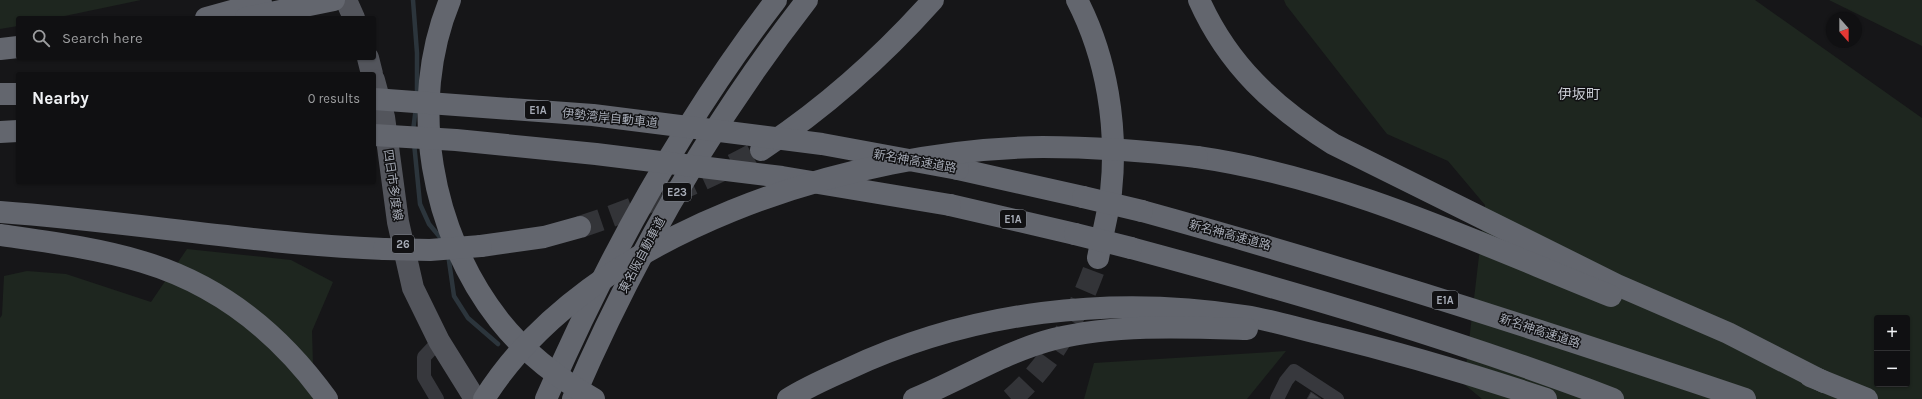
<!DOCTYPE html>
<meta charset="utf-8">
<style>
body{margin:0;font-family:Karla,"Noto Sans JP",sans-serif;background:#1e1e20;color:#f1f3f6}
.controls{position:absolute;right:12px;bottom:12px;display:grid;overflow:hidden;border-radius:4px;box-shadow:0 1px 3px #0004}
.controls button{width:36px;height:36px;display:grid;place-items:center;padding:0;border:0;border-bottom:1px solid #303032;background:#101012;color:#f1f3f6;font:20px sans-serif}
.compass{position:absolute;left:1826px;top:12px;width:36px;height:36px;border-radius:50%;background:#101012;box-shadow:0 1px 3px #0004;rotate:159deg}
.list{margin:0;padding:0;list-style:none}
h2{display:flex;justify-content:space-between;align-items:center;height:52px;margin:0;padding:0 16px;font-size:17px}
h2 small{font-size:13px;font-weight:400;color:#9c9d9f}
.icon{flex:none;width:22px;height:22px;fill:none;stroke:currentColor;stroke-width:2;stroke-linecap:round;stroke-linejoin:round}
.map{position:relative;flex:none;width:1922px;height:399px;overflow:hidden}
.search{position:absolute;background:#101012;box-shadow:0 1px 3px #0004;left:16px;top:16px;width:360px;height:44px;display:flex;align-items:center;gap:10px;box-sizing:border-box;padding:0 14px;border-radius:4px;color:#9c9d9f;font-size:15px}
.panel{position:absolute;background:#101012;box-shadow:0 1px 3px #0004;left:16px;top:72px;width:360px;height:112px;border-radius:4px}
.map>svg:first-child{display:block}
</style>
<div class="map">
<svg width="1922" height="399" viewBox="0 0 1922 399">
<rect width="100%" height="100%" fill="#161618"/>
<g fill="#1e261f" fill-rule="evenodd">
<path d="M0,0H141L55,18H18V26L0,29Z"/>
<path d="M1284,0H1755L1922,118V399H1482L1464,384L1485,205L1448,161L1387,134L1286,5ZM1877,318H1907V384H1877Z"/>
<path d="M1829,0H1922V46Z"/>
<path d="M187,249L291,260L333,282L312,331L314,399H0V318L2,315L4,276L27,271L66,274L151,302Z"/>
<path d="M1286,351L1247,399H1084L1094,363Z"/>
</g>
<g fill="none" stroke-linecap="round" stroke-linejoin="round">
<g stroke="#2c353c" stroke-width="4.5">
<path d="M413,0L417,53V96"/>
<path d="M413,131L416,107"/>
<path d="M414,143L420,204L429,224L444,242"/>
<path d="M448,254L454,296L468,318L498,344"/>
</g>
</g>
<path fill="#404145" stroke="#303034" d="M1311,392L1321,399H1307Z"/>
<g fill="none" stroke-linecap="round" stroke-linejoin="round">
<g stroke="#333438" stroke-width="22" stroke-dasharray="22 11" stroke-linecap="butt">
<path d="M580,227C643,206 703,182 761,150"/>
<path d="M1011,399C1054,362 1080,311 1098,258"/>
</g>
<g stroke="#37383d" stroke-width="14">
<path d="M437,399L424,377V357L439,341"/>
<path d="M1277,399L1286,381L1294,371L1337,399"/>
</g>
<g stroke="#53555c" stroke-width="22">
<path d="M346,0L354,18"/>
<path d="M368,58L372,74"/>
<path d="M374,80L384,117L398,222L413,288L439,341L472,394"/>
</g>
<g stroke="#63666e" stroke-width="22">
<path d="M1077,0C1107,58 1118,127 1111,192C1108,214 1102,236 1098,258"/>
<path d="M1199,0C1228,65 1274,107 1333,144L1617,285L1728,333L1824,382"/>
<path d="M206,18L261,3"/>
<path d="M246,18L334,0"/>
<path d="M0,49L18,47"/>
<path d="M0,94H18"/>
<path d="M0,132L18,131"/>
<path d="M761,150C825,108 882,57 933,0"/>
<path d="M1197,157C1342,178 1476,242 1611,296"/>
<path d="M958,169L1083,197"/>
<path d="M950,205L1075,234"/>
<path d="M1142,211C1345,267 1545,331 1745,399"/>
<path d="M0,212C128,221 255,244 384,249"/>
<path d="M0,235C48,242 97,248 143,262C220,285 281,335 327,399"/>
<path d="M481,246L544,237L580,227"/>
<path d="M1131,248C1294,292 1456,339 1613,399"/>
<path d="M1810,376L1867,399"/>
<path d="M546,399C607,259 683,121 776,0"/>
<path d="M573,399C634,257 712,122 807,0"/>
<path d="M788,399C807,387 828,378 848,369C972,311 1110,295 1245,316C1272,320 1299,329 1326,335C1400,353 1474,375 1546,399"/>
<path d="M914,399C961,380 1004,352 1054,339C1116,324 1184,327 1247,329"/>
</g>
<g stroke="#63666e" stroke-width="22">
<path d="M450,0C407,104 431,233 499,320C525,353 558,378 594,399"/>
<path d="M374,99L593,115L822,144L958,169"/>
<path d="M374,135L456,140L596,154L782,177L950,205"/>
<path d="M1083,197L1142,211"/>
<path d="M1075,234L1131,248"/>
<path d="M384,249L430,250L481,246"/>
<path d="M484,399C589,231 854,149 1043,147C1094,147 1146,151 1197,157"/>
</g>
</g>
<g text-anchor="middle" stroke-width="3" stroke-linejoin="round" paint-order="stroke">
<g fill="#111113" stroke="#7b7e86" stroke-width="1">
<rect x="525" y="101" width="26" height="18" rx="3"/>
<rect x="663" y="183" width="28" height="18" rx="3"/>
<rect x="1000" y="210" width="26" height="18" rx="3"/>
<rect x="392" y="235" width="22" height="18" rx="3"/>
<rect x="1432" y="291" width="26" height="18" rx="3"/>
</g>
<g font-size="11" font-weight="bold" fill="#a8adb8">
<text x="538" y="114">E1A</text>
<text x="677" y="196">E23</text>
<text x="1013" y="223">E1A</text>
<text x="403" y="248">26</text>
<text x="1445" y="304">E1A</text>
</g>
<g font-size="12" fill="#a8adb8" stroke="#111113">
<text transform="translate(610 118) rotate(6)" y="4">伊勢湾岸自動車道</text>
<text transform="translate(915 161) rotate(10)" y="4">新名神高速道路</text>
<text transform="translate(393 185) rotate(82)" y="4">四日市多度線</text>
<text transform="translate(1230 235) rotate(15)" y="4">新名神高速道路</text>
<text transform="translate(642 255) rotate(-62)" y="4">東名阪自動車道</text>
<text transform="translate(1540 331) rotate(18)" y="4">新名神高速道路</text>
</g>
<g font-size="14" fill="#c9ccd4" stroke="#111113">
<text x="1579" y="99">伊坂町</text>
</g>
</g>
</svg>
<div class="controls">
<button>+</button>
<button>−</button>
</div>
<svg class="compass" viewBox="-18 -18 36 36"><path d="M0-13l5 13h-10z" fill="#e53935"/><path d="M0 13l5-13h-10z" fill="#9c9d9f"/></svg>
<div class="search"><svg class="icon" aria-label="search" viewBox="0 0 24 24"><circle cx="10" cy="10" r="6"/><path d="M15 15l6 6"/></svg>Search here</div>
<section class="panel">
<h2>Nearby<small>0 results</small></h2>
<ul class="list">
</ul>
</section>
</div>
